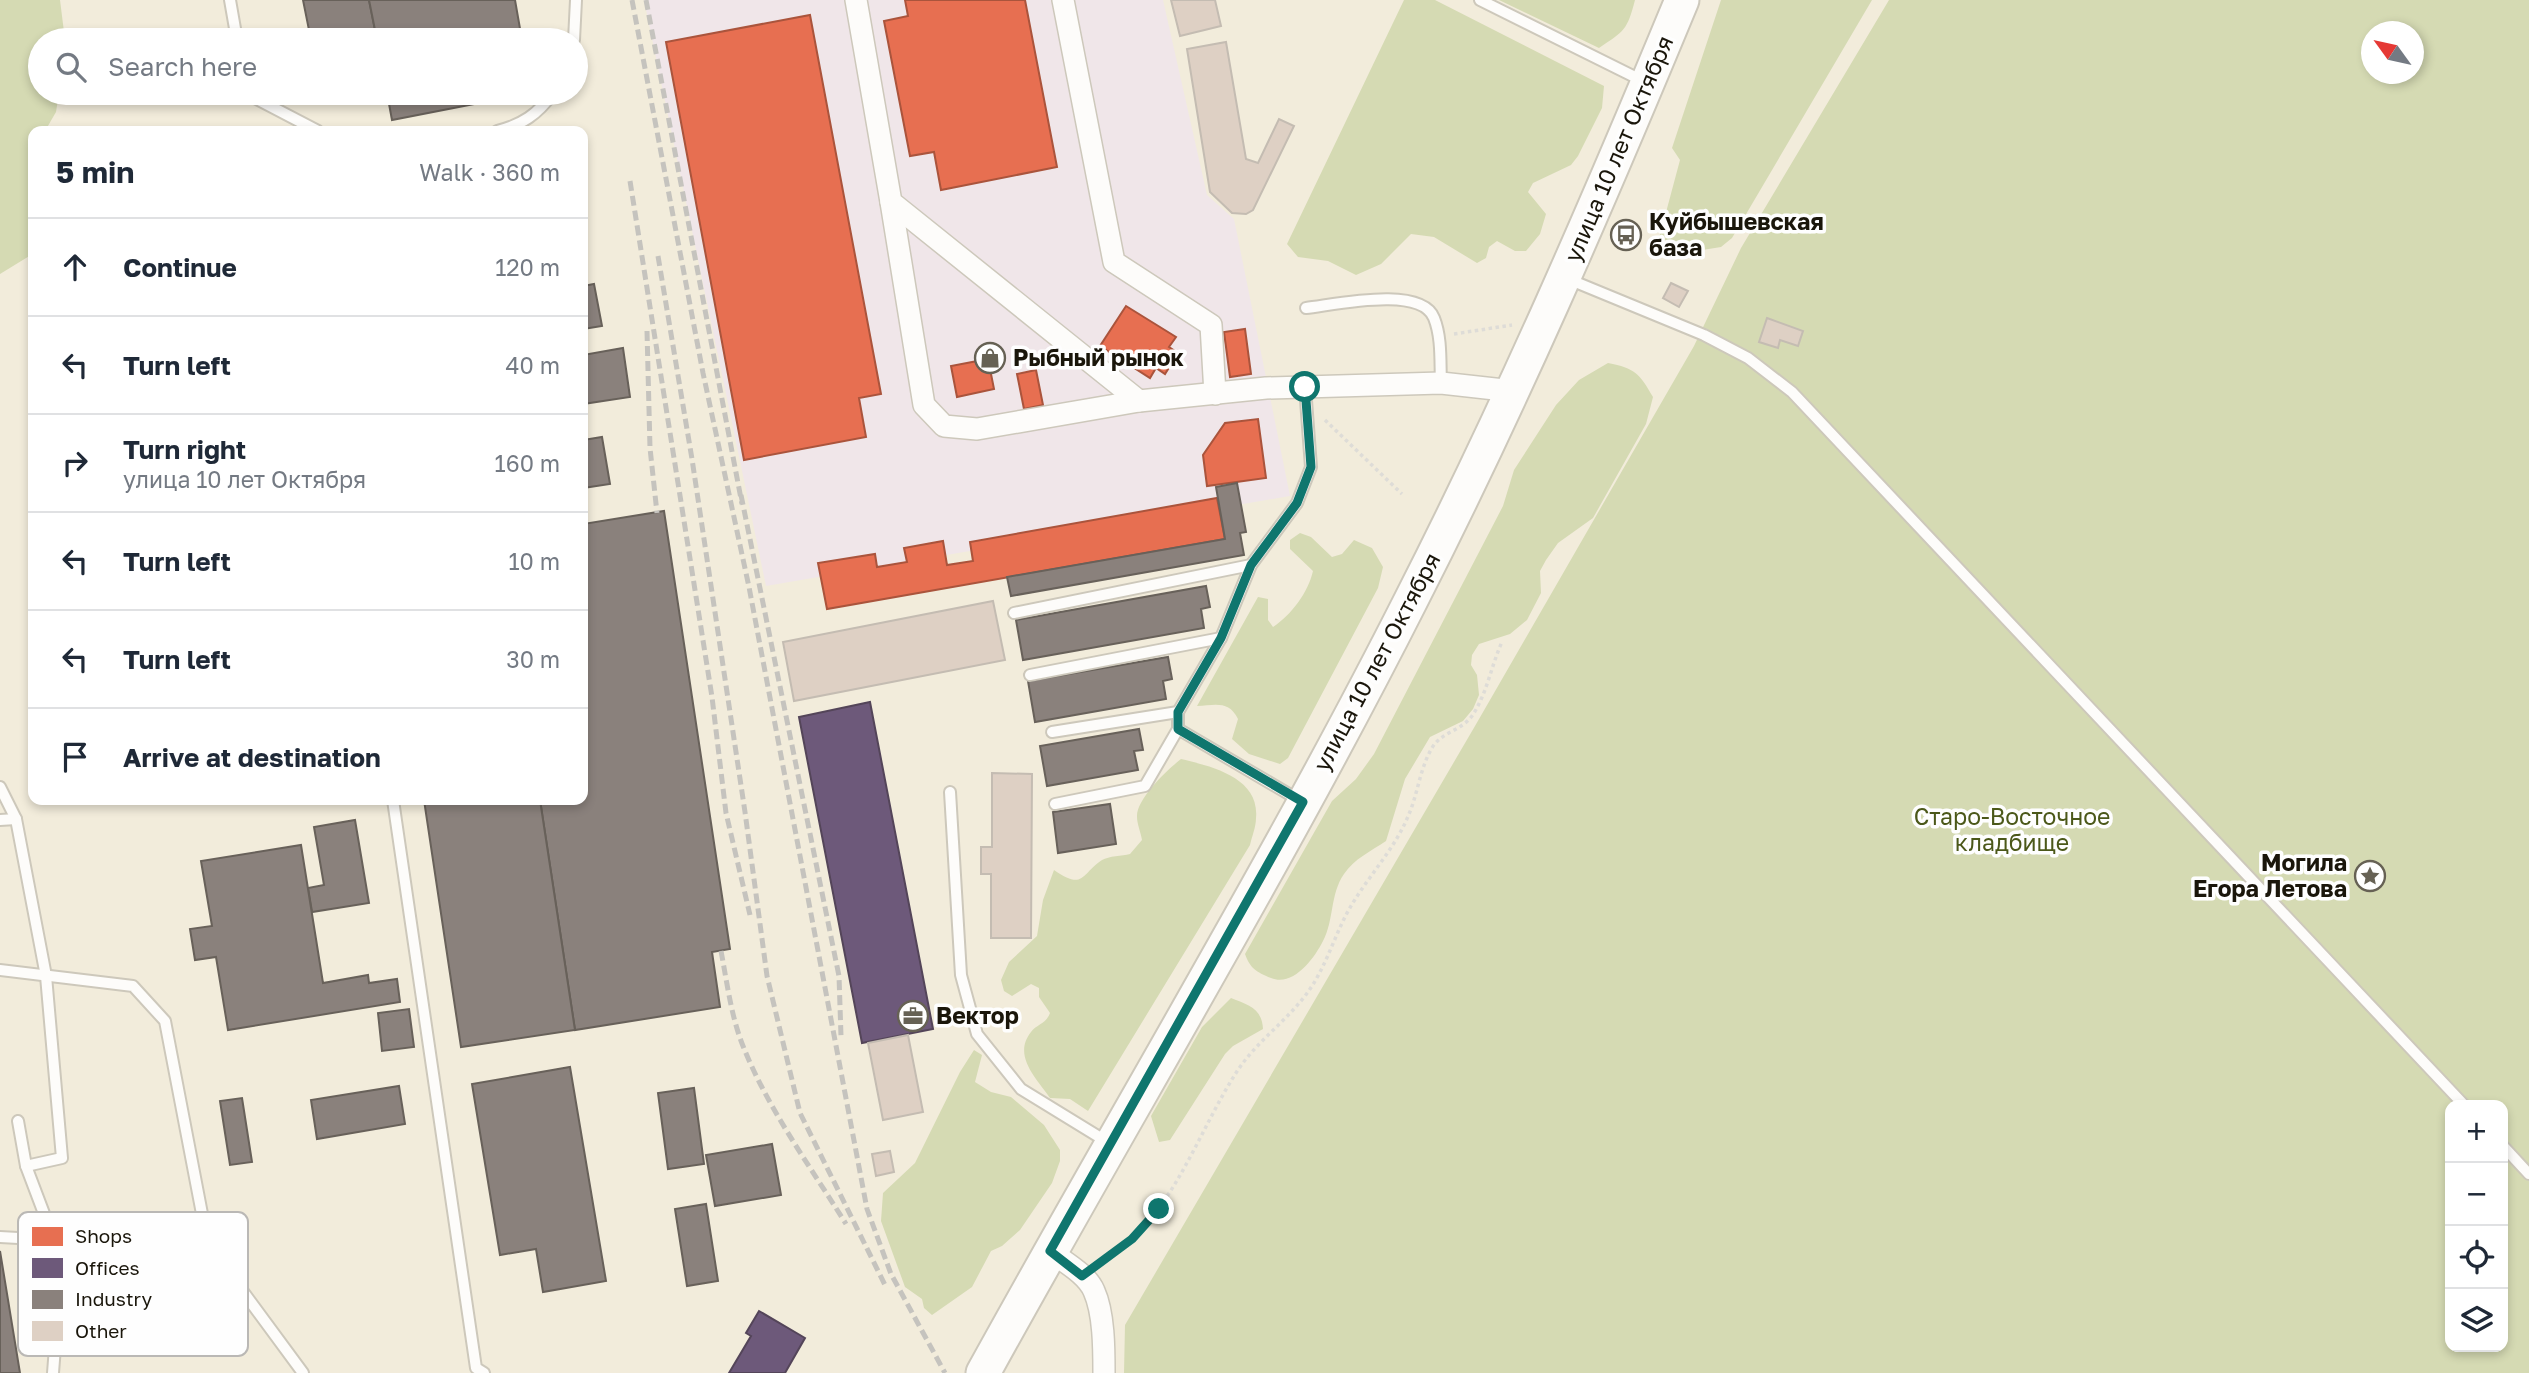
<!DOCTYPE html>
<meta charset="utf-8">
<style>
body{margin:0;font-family:"Golos Text",sans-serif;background:#f6f6f7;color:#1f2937}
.controls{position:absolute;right:21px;bottom:21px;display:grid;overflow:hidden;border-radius:14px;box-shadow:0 4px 10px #0003}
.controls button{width:63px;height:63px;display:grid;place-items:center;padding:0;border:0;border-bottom:2px solid #e0e1e3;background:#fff;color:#1f2937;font:35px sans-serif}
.compass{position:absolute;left:2361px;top:21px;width:63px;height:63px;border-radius:50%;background:#fff;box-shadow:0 4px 10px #0003;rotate:303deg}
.stop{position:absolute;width:21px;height:21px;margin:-16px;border:5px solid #0f766e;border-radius:50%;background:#fff}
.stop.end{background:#0f766e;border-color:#fff;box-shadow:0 2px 7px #0008}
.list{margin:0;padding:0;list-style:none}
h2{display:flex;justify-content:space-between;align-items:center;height:91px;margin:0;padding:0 28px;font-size:30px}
h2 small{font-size:23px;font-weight:400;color:#747a83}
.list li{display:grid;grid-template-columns:46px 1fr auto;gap:21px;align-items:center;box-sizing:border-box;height:98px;padding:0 28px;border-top:2px solid #e0e1e3}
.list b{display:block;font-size:26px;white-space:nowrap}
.list p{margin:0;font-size:23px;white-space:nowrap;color:#747a83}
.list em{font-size:23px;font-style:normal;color:#747a83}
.icon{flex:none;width:38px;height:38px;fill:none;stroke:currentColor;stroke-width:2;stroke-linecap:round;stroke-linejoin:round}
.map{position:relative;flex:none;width:2529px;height:1373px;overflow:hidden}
.search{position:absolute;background:#fff;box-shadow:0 4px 10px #0003;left:28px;top:28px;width:560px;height:77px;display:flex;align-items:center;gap:18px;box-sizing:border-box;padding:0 24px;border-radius:38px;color:#747a83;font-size:26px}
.panel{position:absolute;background:#fff;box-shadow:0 4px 10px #0003;left:28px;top:126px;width:560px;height:679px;border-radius:14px}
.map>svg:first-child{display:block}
</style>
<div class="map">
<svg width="2529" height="1373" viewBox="0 0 2529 1373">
<rect width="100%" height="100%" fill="#f2ecdb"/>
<path fill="#f0e6e9" d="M644,0H1163L1207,195L1234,219L1290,496L766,586Z"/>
<g fill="#d5dab3" fill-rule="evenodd">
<path d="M0,0H60L65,40H40V93H59L56,112L45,131H33L31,255L0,274Z"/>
<path d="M1404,0H1435L1604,86L1602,108L1578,156L1571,165L1533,183L1528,192L1546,214L1540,234L1526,251H1515L1497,241L1489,247L1486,258L1477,263L1434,237L1411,234L1381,264L1356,275L1328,261L1298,257L1287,244Z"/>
<path d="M1499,0H1635C1627,31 1624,31 1599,48Z"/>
<path d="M1721,0H1872L1732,238L1721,247L1678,254L1657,246L1680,160L1672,148Z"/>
<path d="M1889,0H2529V1373H1124L1125,1325L1475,726L1694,346L1741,248ZM2372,32H2414V74H2372ZM2450,1105H2503V1347H2450Z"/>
<path d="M1608,363C1635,368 1640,374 1653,397L1646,424L1593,518L1558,543L1546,560L1540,571L1541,593L1527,620L1510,634L1479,644L1472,655L1471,665L1477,675L1479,695L1473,709L1463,721L1430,737L1405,779L1386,841C1371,851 1354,859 1344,874C1330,894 1334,921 1323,941C1314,959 1293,987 1271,978C1256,972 1250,968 1245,954L1332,801L1356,779L1374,754L1503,506L1514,470L1556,405L1579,380Z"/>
<path d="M1300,533L1311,537L1332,557L1342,554L1354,540L1372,548L1383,567L1378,588L1288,758L1280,764L1249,754L1232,739L1238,719C1229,700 1215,705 1197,706L1258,597L1268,599V620L1273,627C1291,615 1308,593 1313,571L1290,549V540Z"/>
<path d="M1181,759C1210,766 1260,777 1256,818C1256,827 1252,836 1250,845L1088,1111L1070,1099L1050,1098C1037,1079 1012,1056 1031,1032C1037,1024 1046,1024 1050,1013L1039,997V988L1031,984L1012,996L1004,991L1001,980L1009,962L1037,936L1043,900L1054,870C1084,891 1081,874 1102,860C1109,856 1122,856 1130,854L1142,840C1141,833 1137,824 1137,817C1136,799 1168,769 1181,759Z"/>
<path d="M1231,998C1248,1005 1262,1008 1263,1029L1233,1046L1225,1054L1170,1140L1159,1142L1151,1116L1202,1027Z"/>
<path d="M974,1050L982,1055L975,1082L991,1092L1011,1097L1044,1125L1060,1150V1161L1052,1183L1020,1230L1002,1246L991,1251L972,1287L932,1315L924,1308L922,1299L905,1287L881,1221L883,1193L915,1163L960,1072Z"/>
</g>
<g fill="#e76f51" stroke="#aa543c" stroke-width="2">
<path d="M905,0H1025L1057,167L941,190L934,152L910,156L884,21L908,16Z"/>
<path d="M810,15L881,394L859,398L866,437L744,460L666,42Z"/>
<path d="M1126,306L1176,337L1169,347L1178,353L1165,374L1156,368L1150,378L1100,346Z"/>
<path d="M1245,329L1251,374L1230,377L1224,332Z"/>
<path d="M988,359L994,389L957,397L951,366Z"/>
<path d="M1036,370L1043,405L1024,409L1017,374Z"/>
<path d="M1258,419L1266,478L1207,486L1203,455L1225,423Z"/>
<path d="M1217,498L1225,539L827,609L818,563L875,554L877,567L907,562L904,548L943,541L947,565L973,561L970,542Z"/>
</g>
<g fill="#6d597a" stroke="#544559" stroke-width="2">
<path d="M870,702L933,1029L862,1043L799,717Z"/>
<path d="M759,1311L805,1338L785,1373H729L751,1336L746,1333Z"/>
</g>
<g fill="#8a817c" stroke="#68615a" stroke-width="2">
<path d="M303,0H369L377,40H311Z"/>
<path d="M369,0H515L522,40H377Z"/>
<path d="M387,93H503L505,98L392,120Z"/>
<path d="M594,284L602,326L583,329V286Z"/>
<path d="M623,348L630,397L583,404V355Z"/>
<path d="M602,437L610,484L583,488V440Z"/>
<path d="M1237,483L1246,532L1240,533L1244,555L1011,596L1007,577L1225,539L1216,487Z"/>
<path d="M664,511L730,949L712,952L720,1007L575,1030L540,800H583V524Z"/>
<path d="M1206,586L1210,607L1201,609L1204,628L1023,660L1016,620Z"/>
<path d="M1168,657L1172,679L1163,681L1166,699L1035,722L1028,681Z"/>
<path d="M1139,729L1143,750L1134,751L1138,770L1047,786L1040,746Z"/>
<path d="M424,800H540L575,1030L461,1047Z"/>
<path d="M1110,804L1116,844L1058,853L1053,812Z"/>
<path d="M355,820L369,903L312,912L308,888L324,885L314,827Z"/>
<path d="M301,845L323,983L368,975L369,983L397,979L400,1002L228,1030L216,957L195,960L190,929L212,926L201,861Z"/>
<path d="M409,1009L414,1047L382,1051L378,1013Z"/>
<path d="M570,1067L606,1281L543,1292L536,1249L500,1255L472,1084Z"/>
<path d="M399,1086L405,1124L317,1139L311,1100Z"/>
<path d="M694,1088L704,1164L668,1169L658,1093Z"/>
<path d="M242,1098L252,1162L230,1165L220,1101Z"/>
<path d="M772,1144L781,1195L715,1206L706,1155Z"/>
<path d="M706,1204L718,1281L687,1286L675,1209Z"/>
<path d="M0,1251L20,1373H0Z"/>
</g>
<g fill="#ded0c4" stroke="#c4bcb2" stroke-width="2">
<path d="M1171,0H1215L1221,26L1180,36Z"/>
<path d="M1226,42L1246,159L1258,163L1279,119L1294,126L1253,210L1246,214L1232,213L1210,192L1187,49Z"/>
<path d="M1671,283L1688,291L1679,307L1663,298Z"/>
<path d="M1767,318L1803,331L1798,346L1780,340L1778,348L1759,342Z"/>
<path d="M993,601L1005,660L794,701L783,642Z"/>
<path d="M992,773L1032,774L1031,938H991V874H981V847H992Z"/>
<path d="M908,1035L923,1112L883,1120L868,1043Z"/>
<path d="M890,1151L894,1172L876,1176L872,1154Z"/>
</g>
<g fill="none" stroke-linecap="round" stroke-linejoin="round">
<g stroke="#cdc8bb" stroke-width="14">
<g id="lane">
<path d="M230,0L237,40"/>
<path d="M1480,0L1643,81"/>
<path d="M574,40L576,0"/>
<path d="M245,93L318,131"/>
<path d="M497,131C522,125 538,114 553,93"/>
<path d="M1568,279L1704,335L1748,358L1792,392L2464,1105"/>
<path d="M1306,308C1334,305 1421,285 1434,318C1442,338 1440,362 1441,383"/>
<path d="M1014,613L1251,565"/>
<path d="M1030,675L1221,638"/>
<path d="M1052,732L1178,712"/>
<path d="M0,787L16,819L46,976L62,1158L26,1166"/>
<path d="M950,792L961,975L977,1034L1021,1089L1109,1143"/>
<path d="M393,800L476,1368L484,1373"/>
<path d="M1299,800L1178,729V712L1221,638L1251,565L1297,503L1311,467L1305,387"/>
<path d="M1055,804L1145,786L1178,729"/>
<path d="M0,820L16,819"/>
<path d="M0,970L133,986L165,1021L203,1219L233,1278L303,1373"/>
<path d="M18,1121L26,1166L54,1240L58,1308L53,1373"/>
<path d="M2503,1146L2529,1174"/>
<path d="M0,1237L54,1240"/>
</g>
</g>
<g stroke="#cdc8bb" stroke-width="24">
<g id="street">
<path d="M856,0L891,202L1139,401L1266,388L1441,383L1513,391"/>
<path d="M1063,0L1114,262L1211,325L1215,394"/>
<path d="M891,202L924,405L944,426L977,429L1139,401"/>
<path d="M1050,1251C1064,1262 1087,1274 1094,1291C1104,1313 1104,1349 1104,1373"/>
</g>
</g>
<g stroke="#cdc8bb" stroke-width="37">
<path id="primary" d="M983,1373C1125,1115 1278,863 1411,600C1511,404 1598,203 1682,0"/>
</g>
<g stroke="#dedcd7" stroke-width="3.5" stroke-dasharray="3.5 3.5" stroke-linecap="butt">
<path d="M1454,334L1512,325"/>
<path d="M1325,420L1402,494"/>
<path d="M1098,1264C1109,1256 1122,1248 1132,1239C1179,1195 1202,1126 1236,1073C1256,1041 1289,1020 1310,989C1325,967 1333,941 1345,917C1363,881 1394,852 1409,814C1418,793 1420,768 1432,748C1441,732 1461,731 1472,716C1487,694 1491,666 1502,642"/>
</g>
<use href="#lane" stroke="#fdfcfa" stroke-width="10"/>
<use href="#street" stroke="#fdfcfa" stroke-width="21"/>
<use href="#primary" stroke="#fdfcfa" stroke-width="33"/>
<g stroke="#c5c3be" stroke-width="5" stroke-dasharray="10 5" stroke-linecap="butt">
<path d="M632,0L703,373L749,587L867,1209L891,1274L945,1373"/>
<path d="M646,0L742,504"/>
<path d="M630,181L712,697L726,813L750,915"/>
<path d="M658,256L692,459L745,812L767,976L800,1113L885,1285"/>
<path d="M647,331L650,448L657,513"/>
<path d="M741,495L839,976L841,1036"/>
<path d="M721,951C727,982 731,1016 743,1046C768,1109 810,1166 846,1224"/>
</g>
</g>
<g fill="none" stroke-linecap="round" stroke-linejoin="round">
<path stroke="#0f766e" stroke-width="9" d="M1159,1209L1132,1239L1082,1276L1050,1251L1303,802L1178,729V712L1221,638L1251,565L1297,503L1311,467L1305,387"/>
</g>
<defs>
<g id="bus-ring" transform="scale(1.575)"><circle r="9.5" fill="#fefefe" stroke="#666154" stroke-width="1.5"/><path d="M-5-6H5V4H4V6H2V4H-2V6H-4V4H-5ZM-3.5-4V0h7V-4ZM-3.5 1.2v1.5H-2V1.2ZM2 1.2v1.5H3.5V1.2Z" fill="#666154"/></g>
<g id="shop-ring" transform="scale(1.575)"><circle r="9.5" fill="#fefefe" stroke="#666154" stroke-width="1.5"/><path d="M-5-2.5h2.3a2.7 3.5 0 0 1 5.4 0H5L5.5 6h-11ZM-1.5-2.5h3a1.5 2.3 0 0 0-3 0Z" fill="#666154"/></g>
<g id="sight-ring" transform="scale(1.575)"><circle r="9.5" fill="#fefefe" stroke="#666154" stroke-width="1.5"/><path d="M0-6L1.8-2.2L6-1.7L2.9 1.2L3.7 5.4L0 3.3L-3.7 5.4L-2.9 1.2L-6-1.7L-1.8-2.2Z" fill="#666154"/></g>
<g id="office-ring" transform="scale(1.575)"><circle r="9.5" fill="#fefefe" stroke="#666154" stroke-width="1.5"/><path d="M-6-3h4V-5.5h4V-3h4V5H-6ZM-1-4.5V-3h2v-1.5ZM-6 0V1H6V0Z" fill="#666154"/></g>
</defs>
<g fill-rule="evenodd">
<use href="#bus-ring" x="1626" y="235"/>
<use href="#shop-ring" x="990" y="358"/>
<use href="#sight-ring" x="2370" y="876"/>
<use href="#office-ring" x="913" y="1016"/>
</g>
<g text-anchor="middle" stroke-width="7" stroke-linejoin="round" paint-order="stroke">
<g font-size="23" fill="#1a160b" stroke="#fefefe">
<text transform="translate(1619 149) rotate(-67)" y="8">улица 10 лет Октября</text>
<text transform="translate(1377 662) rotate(-62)" y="8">улица 10 лет Октября</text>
</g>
<g font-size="23" font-weight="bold" fill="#1a160b" stroke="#fefefe" text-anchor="start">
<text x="1649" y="230">Куйбышевская<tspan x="1649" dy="26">база</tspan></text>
<text x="1013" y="366">Рыбный рынок</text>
<text x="2347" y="871" text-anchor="end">Могила<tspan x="2347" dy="26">Егора Летова</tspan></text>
<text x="936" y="1024">Вектор</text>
</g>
<g font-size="23" fill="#4b5819" stroke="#fefefe">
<text x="2012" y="825">Старо-Восточное<tspan x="2012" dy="26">кладбище</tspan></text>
</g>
</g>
<rect x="18" y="1212" width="230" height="144" rx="10" fill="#fefefe" stroke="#bab8b5" stroke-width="2"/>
<rect x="32" y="1227" width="31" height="19" fill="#e76f51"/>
<rect x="32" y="1258" width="31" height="20" fill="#6d597a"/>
<rect x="32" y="1290" width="31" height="19" fill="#8a817c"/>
<rect x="32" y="1321" width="31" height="20" fill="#ded0c4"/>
<g font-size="19" fill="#1a160b">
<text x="75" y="1243">Shops</text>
<text x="75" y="1275">Offices</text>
<text x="75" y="1306">Industry</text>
<text x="75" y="1338">Other</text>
</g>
</svg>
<div class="controls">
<button>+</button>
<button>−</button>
<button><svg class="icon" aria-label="locate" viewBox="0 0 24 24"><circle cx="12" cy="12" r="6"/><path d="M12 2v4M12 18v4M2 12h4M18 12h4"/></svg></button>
<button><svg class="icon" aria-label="layers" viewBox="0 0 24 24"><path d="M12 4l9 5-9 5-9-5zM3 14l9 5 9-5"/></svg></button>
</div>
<svg class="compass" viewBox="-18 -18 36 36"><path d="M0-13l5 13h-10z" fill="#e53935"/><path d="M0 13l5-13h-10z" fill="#747a83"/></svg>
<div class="stop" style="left:1305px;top:387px"></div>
<div class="stop end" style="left:1159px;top:1209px"></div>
<div class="search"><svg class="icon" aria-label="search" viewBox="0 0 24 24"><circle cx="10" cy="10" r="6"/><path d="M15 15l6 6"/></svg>Search here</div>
<section class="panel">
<h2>5 min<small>Walk · 360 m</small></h2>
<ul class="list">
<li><svg class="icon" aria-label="ahead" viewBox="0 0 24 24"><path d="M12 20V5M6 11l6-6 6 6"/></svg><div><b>Continue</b></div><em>120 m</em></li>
<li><svg class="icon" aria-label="left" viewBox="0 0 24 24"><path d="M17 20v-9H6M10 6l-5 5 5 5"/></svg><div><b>Turn left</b></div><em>40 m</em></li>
<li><svg class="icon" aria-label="right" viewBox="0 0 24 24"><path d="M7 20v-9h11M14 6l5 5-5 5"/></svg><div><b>Turn right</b><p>улица 10 лет Октября</p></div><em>160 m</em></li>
<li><svg class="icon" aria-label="left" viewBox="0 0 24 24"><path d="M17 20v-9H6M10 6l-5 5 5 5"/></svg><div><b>Turn left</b></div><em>10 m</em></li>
<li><svg class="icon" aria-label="left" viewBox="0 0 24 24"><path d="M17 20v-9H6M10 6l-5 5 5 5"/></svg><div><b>Turn left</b></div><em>30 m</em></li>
<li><svg class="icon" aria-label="arrive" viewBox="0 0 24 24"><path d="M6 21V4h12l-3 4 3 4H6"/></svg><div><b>Arrive at destination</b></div></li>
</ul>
</section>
</div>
